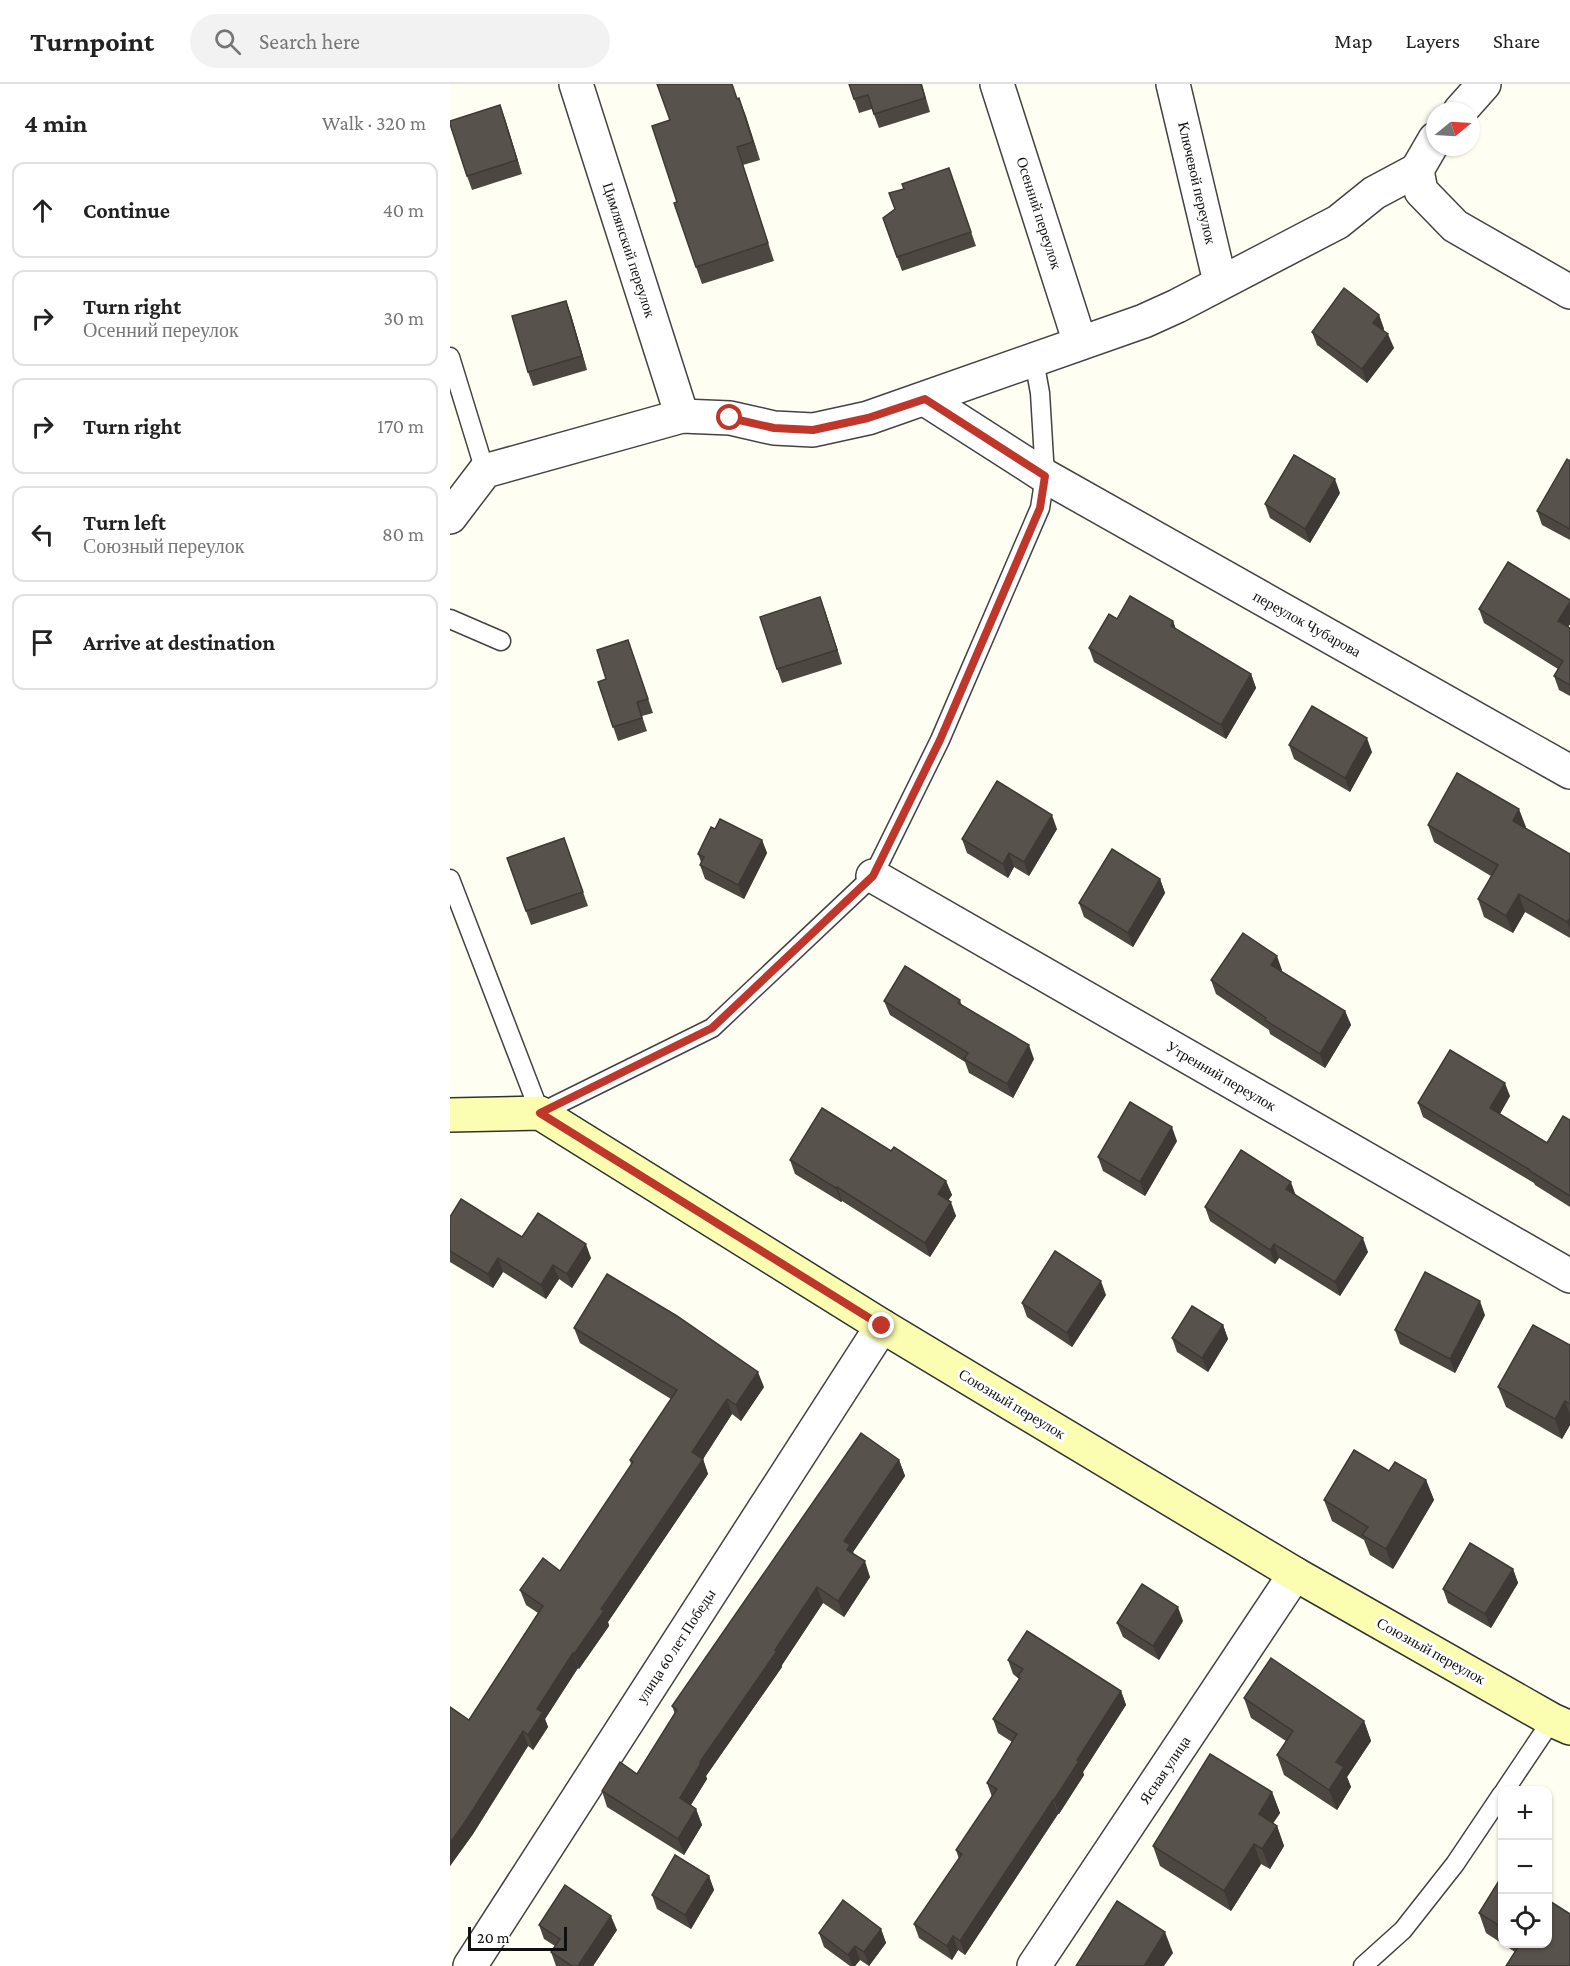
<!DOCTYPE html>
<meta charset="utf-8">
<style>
body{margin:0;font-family:"Crimson Pro",serif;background:#f2f2f2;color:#222}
.controls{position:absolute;right:18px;bottom:18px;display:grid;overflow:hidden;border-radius:12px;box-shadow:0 2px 4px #0004}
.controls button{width:54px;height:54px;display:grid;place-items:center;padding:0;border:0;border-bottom:2px solid #e0e0e0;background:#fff;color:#222;font:30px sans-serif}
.compass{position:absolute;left:976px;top:18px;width:54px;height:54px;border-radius:50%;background:#fff;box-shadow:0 2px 4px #0004;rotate:72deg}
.scale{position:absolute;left:18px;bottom:15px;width:99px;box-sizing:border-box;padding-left:6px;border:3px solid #101010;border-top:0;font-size:16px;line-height:21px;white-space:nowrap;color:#101010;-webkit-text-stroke:4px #fff;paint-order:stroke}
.stop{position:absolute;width:18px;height:18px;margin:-14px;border:4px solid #be372a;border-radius:50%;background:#fff}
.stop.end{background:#be372a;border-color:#fff;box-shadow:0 2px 6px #0008}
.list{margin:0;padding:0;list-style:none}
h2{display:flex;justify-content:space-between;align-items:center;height:78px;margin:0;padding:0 24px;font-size:26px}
h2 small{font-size:20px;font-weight:400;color:#767676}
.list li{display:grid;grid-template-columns:39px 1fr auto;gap:18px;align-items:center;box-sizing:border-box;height:96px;margin:0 12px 12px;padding:0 12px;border:2px solid #e0e0e0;border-radius:12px}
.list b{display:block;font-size:22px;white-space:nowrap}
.list p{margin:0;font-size:20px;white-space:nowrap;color:#767676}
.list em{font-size:20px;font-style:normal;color:#767676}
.icon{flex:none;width:33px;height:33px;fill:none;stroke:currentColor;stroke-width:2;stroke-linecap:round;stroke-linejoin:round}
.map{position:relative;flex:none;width:1120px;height:1882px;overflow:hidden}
header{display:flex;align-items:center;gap:36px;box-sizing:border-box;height:84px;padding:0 30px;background:#fff;border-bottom:2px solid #e0e0e0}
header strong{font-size:28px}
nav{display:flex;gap:33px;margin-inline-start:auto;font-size:21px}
.search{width:420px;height:54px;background:#f2f2f2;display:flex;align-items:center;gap:15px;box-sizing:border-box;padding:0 21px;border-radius:33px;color:#767676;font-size:22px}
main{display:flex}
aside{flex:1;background:#fff}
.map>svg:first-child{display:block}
</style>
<header>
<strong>Turnpoint</strong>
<div class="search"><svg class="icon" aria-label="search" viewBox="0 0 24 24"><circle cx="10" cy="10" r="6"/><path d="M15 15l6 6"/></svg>Search here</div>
<nav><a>Map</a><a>Layers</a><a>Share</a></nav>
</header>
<main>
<aside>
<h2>4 min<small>Walk · 320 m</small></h2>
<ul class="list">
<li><svg class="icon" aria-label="ahead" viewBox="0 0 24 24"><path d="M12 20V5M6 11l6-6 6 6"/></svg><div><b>Continue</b></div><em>40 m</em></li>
<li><svg class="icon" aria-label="right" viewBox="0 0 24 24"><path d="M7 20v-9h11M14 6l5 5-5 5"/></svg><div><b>Turn right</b><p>Осенний переулок</p></div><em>30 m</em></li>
<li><svg class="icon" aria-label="right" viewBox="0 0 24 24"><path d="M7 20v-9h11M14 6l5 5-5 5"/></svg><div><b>Turn right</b></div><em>170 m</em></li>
<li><svg class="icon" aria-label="left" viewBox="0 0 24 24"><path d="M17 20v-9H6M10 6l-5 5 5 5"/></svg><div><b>Turn left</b><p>Союзный переулок</p></div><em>80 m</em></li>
<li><svg class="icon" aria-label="arrive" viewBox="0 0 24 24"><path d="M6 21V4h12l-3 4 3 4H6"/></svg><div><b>Arrive at destination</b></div></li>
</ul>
</aside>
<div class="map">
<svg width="1120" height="1882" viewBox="0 0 1120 1882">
<rect width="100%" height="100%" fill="#fffef3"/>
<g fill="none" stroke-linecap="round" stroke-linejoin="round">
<g stroke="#434343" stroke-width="21">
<g id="lane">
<path d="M0,273L35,387"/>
<path d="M0,535L51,557"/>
<path d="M0,795L90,1029L262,944L423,792L490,656L590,424L595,392L590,309L584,276"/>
<path d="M1055,1706L1102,1636"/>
<path d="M913,1882L953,1846L1005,1780L1052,1710"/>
</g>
</g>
<g stroke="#434343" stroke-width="36">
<g id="street">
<path d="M126,0L232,332"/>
<path d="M547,0L630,259"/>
<path d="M723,0L770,198"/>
<path d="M1010,27L1034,0"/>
<path d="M985,55L967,86L971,107L1005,142L1120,208"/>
<path d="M475,315L595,392L1120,688"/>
<path d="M0,433L35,387L232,332L280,334L324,344L363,346L418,334L694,237L727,222L888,138L924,109L967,86"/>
<path d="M423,792L1120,1192"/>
<path d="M20,1882L432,1242"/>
<path d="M584,1882L845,1490"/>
</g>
</g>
<g stroke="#323232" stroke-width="36">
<path id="secondary" d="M0,1031L90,1029L432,1242L845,1490L1102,1636L1120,1644"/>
</g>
<use href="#lane" stroke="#fff" stroke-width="18"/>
<use href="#street" stroke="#fff" stroke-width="33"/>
<use href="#secondary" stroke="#fbfdb0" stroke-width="33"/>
</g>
<g fill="#4c4741">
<path d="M399,0H472L480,28L429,44L422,25L409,29Z"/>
<path d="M289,14L310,76L293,81L324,177L252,200L246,183L227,118L220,36Z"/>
<path d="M55,35L72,90L22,106L17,92Z"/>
<path d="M499,84L526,162L452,187L433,134L445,125L454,105Z"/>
<path d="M116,217L121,231L137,286L83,302L78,288Z"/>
<path d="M929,231L934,245L933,246L944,264L917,299L867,261L862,248Z"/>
<path d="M1120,377V456L1092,441L1087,427Z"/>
<path d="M890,409L860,459L820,434L815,420Z"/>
<path d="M1120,516V540L1118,543L1120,544V612L1109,606L1104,592L1108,585L1034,539L1029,525Z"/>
<path d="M375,527L392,580L332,599L327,585Z"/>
<path d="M667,535L723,537L726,546L801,590L806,604L776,655L644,578L639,564Z"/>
<path d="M183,570L203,629L192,632L197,647L168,657L148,598L156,595Z"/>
<path d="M839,661L922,668L900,708L844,675Z"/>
<path d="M978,741L1076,743L1075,744L1120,770V854L1075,828L1063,849L1034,833L1028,815L1041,792L984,758Z"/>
<path d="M265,745L312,756L317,769L294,815L255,795L250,781L251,778L248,770Z"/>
<path d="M607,745L579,792L564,783L558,794L517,769L512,755Z"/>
<path d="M114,754L138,822L81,841L57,774Z"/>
<path d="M710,795L715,809L683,863L634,833L629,819Z"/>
<path d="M832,886L831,887L895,927L901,941L875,984L820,950L819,946L766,910L761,896Z"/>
<path d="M510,916L512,922L584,975L563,1014L519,989L515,978L440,931L434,917Z"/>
<path d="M1060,1012L1050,1030L1097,1059L1120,1036V1123L1085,1101L1084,1099L973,1033L968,1019Z"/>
<path d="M727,1057L695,1112L653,1087L648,1073Z"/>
<path d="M441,1067L496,1097L502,1111L498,1116L506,1132L480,1173L392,1117L391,1118L345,1090L340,1076Z"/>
<path d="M845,1111L918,1168L890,1212L829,1174L825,1180L760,1137L755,1123Z"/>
<path d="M0,1133L72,1153L141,1174L122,1204L109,1195L96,1215L53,1188L43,1204L0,1178Z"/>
<path d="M656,1211L622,1263L577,1233L572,1219Z"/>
<path d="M1035,1231L1005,1289L950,1260L945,1246Z"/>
<path d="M773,1241L778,1255L758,1288L727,1268L722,1254Z"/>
<path d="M124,1244L314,1303L291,1337L282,1330L253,1375L258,1390L158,1538L159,1542L129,1585L128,1584L95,1635L98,1643L83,1666L78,1662L23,1750L0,1782V1623L19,1636L88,1529L76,1521L70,1506L110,1487L181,1381L180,1376L221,1315L130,1259Z"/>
<path d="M1120,1261V1341L1112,1355L1056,1323L1048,1303Z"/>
<path d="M449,1376L455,1392L403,1468L420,1493L394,1533L373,1519L332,1581V1583L256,1692L257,1695L241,1721L246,1725L252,1741L234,1771L157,1723L152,1707L187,1690L225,1630L222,1622Z"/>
<path d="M939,1387L976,1396L984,1416L943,1485L920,1471L914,1456L882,1437L874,1416Z"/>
<path d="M1063,1485L1068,1499L1041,1544L998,1519L993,1505Z"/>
<path d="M733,1537L709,1576L673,1553L667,1539Z"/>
<path d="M558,1576L671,1607L676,1621L633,1688L634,1691L609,1730H608L515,1871L508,1866L502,1876L469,1854L464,1840L509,1775L506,1766L542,1713L537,1699L562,1658L548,1649L543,1635L569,1595L563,1590Z"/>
<path d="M794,1614L914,1637L921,1657L897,1693L901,1703L887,1726L834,1691L827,1671L836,1657L801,1634Z"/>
<path d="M822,1708L830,1729L823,1739L827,1742L834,1762L820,1785L811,1780L781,1827L710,1782L703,1762Z"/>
<path d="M259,1792L264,1806L241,1845L207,1825L202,1811Z"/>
<path d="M1053,1797V1860H1098L1065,1868L1036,1849L1029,1829Z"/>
<path d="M89,1841L167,1846L143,1882H106L101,1868L105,1862L94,1855Z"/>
<path d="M431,1845L436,1859L419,1882L410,1876L405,1882H400L374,1863L369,1849Z"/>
</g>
<g fill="#3e3935">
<path d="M289,14L296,32L310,76L303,58Z"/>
<path d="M50,21L55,35L72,90L67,76Z"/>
<path d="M116,217L121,231L137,286L132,272Z"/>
<path d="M929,231L934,245L928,253L923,239Z"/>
<path d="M938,250L944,264L917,299L912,285Z"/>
<path d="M885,395L890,409L860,459L855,445Z"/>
<path d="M370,513L375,527L392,580L387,566Z"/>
<path d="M1120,518V540L1113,551L1108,537Z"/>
<path d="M723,537L728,551L721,542Z"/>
<path d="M801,590L806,604L776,655L771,641Z"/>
<path d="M917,654L922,668L900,708L895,694Z"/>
<path d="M1069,725L1076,743L1069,755L1063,737Z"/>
<path d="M602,731L607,745L579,792L574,778Z"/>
<path d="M312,756L317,769L294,815L288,801Z"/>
<path d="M559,769L564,783L558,794L553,780Z"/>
<path d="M710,795L715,809L683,863L678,849Z"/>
<path d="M1069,810L1075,828L1063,849L1056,832Z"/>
<path d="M1120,834V846L1117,838Z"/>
<path d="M827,872L832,886L826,895L821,881Z"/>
<path d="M895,927L901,941L875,984L870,970Z"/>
<path d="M579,961L584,975L563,1014L557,1000Z"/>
<path d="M1055,999L1060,1012L1045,1038L1040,1024Z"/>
<path d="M722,1043L727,1057L695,1112L690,1098Z"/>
<path d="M496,1097L502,1111L493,1124L488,1110Z"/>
<path d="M841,1098L846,1112L836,1105Z"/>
<path d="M387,1103L392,1117L391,1118L386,1104Z"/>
<path d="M501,1118L506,1132L480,1173L475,1159Z"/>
<path d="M913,1154L918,1168L890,1212L885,1198Z"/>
<path d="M136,1160L141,1174L122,1204L117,1190Z"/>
<path d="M824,1160L829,1174L825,1180L820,1166Z"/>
<path d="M48,1174L53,1188L43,1204L38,1190Z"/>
<path d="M103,1181L109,1195L96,1215L91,1201Z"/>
<path d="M651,1197L656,1211L622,1263L617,1249Z"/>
<path d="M1030,1217L1035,1231L1005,1289L1000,1275Z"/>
<path d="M773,1241L778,1255L758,1288L752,1274Z"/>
<path d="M308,1288L314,1303L291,1337L286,1321Z"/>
<path d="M277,1315L282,1330L253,1375L258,1390L158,1538L159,1542L129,1585L124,1570L242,1368Z"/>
<path d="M1115,1317L1120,1331V1341L1112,1355L1105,1335Z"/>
<path d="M449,1376L455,1392L403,1468L406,1477L403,1482L394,1457Z"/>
<path d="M976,1396L984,1416L943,1485L936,1465Z"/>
<path d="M415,1477L420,1493L394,1533L388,1517Z"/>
<path d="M1063,1485L1068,1499L1041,1544L1035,1530Z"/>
<path d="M367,1503L373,1519L332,1581V1583L256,1692L257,1695L235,1730L230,1714L250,1678Z"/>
<path d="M728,1523L733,1537L709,1576L703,1562Z"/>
<path d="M123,1569L128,1584L95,1635L98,1643L83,1666L78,1651L87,1625Z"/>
<path d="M671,1607L676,1621L633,1688L634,1691L609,1730L604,1716L627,1676Z"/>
<path d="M914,1637L921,1657L897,1693L901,1703L887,1726L879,1706L886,1678Z"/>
<path d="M73,1647L78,1662L23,1750L0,1782V1759Z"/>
<path d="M822,1708L830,1729L816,1750L809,1730Z"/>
<path d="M603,1716L608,1730L515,1871L510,1857Z"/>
<path d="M246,1725L252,1741L234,1771L228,1755Z"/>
<path d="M827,1742L834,1762L820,1785L812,1765Z"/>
<path d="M804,1760L811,1780L781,1827L774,1807Z"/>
<path d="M259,1792L264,1806L241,1845L235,1831Z"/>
<path d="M161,1832L167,1846L143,1882H128Z"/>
<path d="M431,1845L436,1859L419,1882L414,1868Z"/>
<path d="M715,1848L723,1869L714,1882H694Z"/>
<path d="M503,1852L508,1866L502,1876L497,1862Z"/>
<path d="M405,1862L410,1876L405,1882H403L398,1871Z"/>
</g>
<g fill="#58524c" stroke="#3e3935" stroke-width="1.5">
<path d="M207,0H282L287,15L289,14L303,58L287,63L318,159L246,183L224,119L227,118L202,42L220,36Z"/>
<path d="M399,0H471L475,14L424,30L418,11L404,15Z"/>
<path d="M50,21L67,76L17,92L0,40V37Z"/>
<path d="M499,84L521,148L447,173L433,134L445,125L439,109L454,105L452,100Z"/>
<path d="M894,204L929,231L923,239L938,250L912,285L862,248Z"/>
<path d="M116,217L132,272L78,288L62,232Z"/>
<path d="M844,371L885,395L855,445L815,420Z"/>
<path d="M1117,375L1120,377V445L1087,427Z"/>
<path d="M1058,478L1120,516V518L1108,537L1120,544V601L1104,592L1113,577L1029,525Z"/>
<path d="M680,512L723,537L721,542L801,590L771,641L639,564L659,530L667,535Z"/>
<path d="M370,513L387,566L327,585L310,533Z"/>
<path d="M178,556L198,615L187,618L192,634L163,643L148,598L156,595L147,566Z"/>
<path d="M862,622L917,654L895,694L839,661Z"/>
<path d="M1007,689L1069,725L1063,737L1120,770V834L1117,838L1069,810L1056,832L1028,815L1048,781L978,741Z"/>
<path d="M547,697L602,731L574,778L559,769L553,780L512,755Z"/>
<path d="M270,735L312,756L288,801L250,781L254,773L248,770L261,743L265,745Z"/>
<path d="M114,754L133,808L76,827L57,774Z"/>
<path d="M662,765L710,795L678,849L629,819Z"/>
<path d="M793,849L827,872L821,881L895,927L870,970L815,936L816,934L761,896Z"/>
<path d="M455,882L510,916L508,919L579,961L557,1000L514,975L518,969L434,917Z"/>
<path d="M1000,966L1055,999L1040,1024L1097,1059L1113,1032L1120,1036V1112L1080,1087V1086L968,1019Z"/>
<path d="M680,1018L722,1043L690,1098L648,1073Z"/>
<path d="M372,1024L441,1067L444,1063L496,1097L488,1110L501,1118L475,1159L387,1103L386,1104L340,1076Z"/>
<path d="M791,1066L841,1098L836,1105L913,1154L885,1198L824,1160L820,1166L755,1123Z"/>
<path d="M11,1115L72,1153L88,1129L136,1160L117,1190L103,1181L91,1201L48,1174L38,1190L0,1167V1133Z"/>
<path d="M605,1167L651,1197L617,1249L572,1219Z"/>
<path d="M975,1188L1030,1217L1000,1275L945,1246Z"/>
<path d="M157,1190L227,1232L308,1288L286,1321L277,1315L242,1368L253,1375L151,1525L154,1527L124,1570L123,1569L87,1625L93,1628L78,1651L73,1647L17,1735L0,1759V1623L19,1636L93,1522L70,1506L93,1474L110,1487L183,1378L180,1376L227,1306L124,1244Z"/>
<path d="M742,1222L773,1241L752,1274L722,1254Z"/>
<path d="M1083,1241L1120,1261V1320L1115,1317L1105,1335L1048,1303Z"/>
<path d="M411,1349L449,1376L394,1457L400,1461L397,1466L415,1477L388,1517L367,1503L325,1566L327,1567L250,1678L251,1679L230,1714L246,1725L228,1755L152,1707L170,1678L187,1690L227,1626L222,1622Z"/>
<path d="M904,1366L939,1387L945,1378L976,1396L936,1465L912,1451L918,1443L874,1416Z"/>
<path d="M1020,1459L1063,1485L1035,1530L993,1505Z"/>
<path d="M692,1500L728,1523L703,1562L667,1539Z"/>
<path d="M577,1547L671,1607L627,1676L629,1677L604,1716H603L510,1857L503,1852L497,1862L464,1840L512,1770L506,1766L547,1705L537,1699L567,1650L543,1635L570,1594L568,1592L573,1585L558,1576Z"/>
<path d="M821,1574L914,1637L886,1678L894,1683L879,1706L827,1671L843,1647L794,1614Z"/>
<path d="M760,1670L822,1708L809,1730L827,1742L812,1765L804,1760L774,1807L703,1762Z"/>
<path d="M225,1771L259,1792L235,1831L202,1811Z"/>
<path d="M1050,1795L1053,1797V1844L1029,1829Z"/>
<path d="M115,1801L161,1832L128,1882H122L101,1868L110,1855L89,1841Z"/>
<path d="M393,1816L431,1845L414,1868L405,1862L398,1871L369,1849Z"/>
<path d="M1098,1816L1120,1830V1882H1056L1070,1860H1098Z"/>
<path d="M667,1817L715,1848L694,1882H626Z"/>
</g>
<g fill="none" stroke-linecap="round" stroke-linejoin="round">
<path stroke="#be372a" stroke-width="8" d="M280,334L324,344L363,346L418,334L475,315L595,392L590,424L490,656L423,792L262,944L90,1029L432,1242"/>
</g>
<g text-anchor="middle" stroke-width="6" stroke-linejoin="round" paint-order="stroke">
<g font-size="15" fill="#101010" stroke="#fff">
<text transform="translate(747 99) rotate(77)" y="5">Ключевой переулок</text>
<text transform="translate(589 129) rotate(72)" y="5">Осенний переулок</text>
<text transform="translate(179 166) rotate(72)" y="5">Цимлянский переулок</text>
<text transform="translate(857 540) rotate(29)" y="5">переулок Чубарова</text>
<text transform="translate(771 992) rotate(30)" y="5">Утренний переулок</text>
<text transform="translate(562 1320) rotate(31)" y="5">Союзный переулок</text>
<text transform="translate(226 1562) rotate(-57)" y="5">улица 60 лет Победы</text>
<text transform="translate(981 1567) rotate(29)" y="5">Союзный переулок</text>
<text transform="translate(715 1686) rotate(-56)" y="5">Ясная улица</text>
</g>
</g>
</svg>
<div class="controls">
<button>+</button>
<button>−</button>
<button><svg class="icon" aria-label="locate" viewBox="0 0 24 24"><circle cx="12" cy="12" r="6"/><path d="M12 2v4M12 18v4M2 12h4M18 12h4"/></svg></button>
</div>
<svg class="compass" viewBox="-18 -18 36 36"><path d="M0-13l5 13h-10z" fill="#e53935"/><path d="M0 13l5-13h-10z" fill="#767676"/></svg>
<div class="scale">20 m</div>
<div class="stop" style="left:280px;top:334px"></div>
<div class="stop end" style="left:432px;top:1242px"></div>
</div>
</main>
